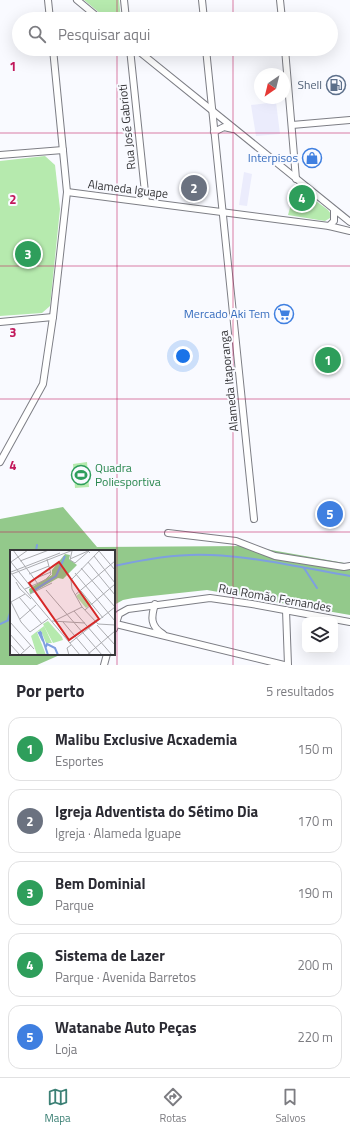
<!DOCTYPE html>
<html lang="pt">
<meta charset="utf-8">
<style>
body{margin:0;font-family:"Titillium Web",sans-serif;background:#f7f7f7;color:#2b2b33}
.controls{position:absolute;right:12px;bottom:12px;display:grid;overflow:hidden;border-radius:8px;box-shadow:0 4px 16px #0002}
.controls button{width:36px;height:36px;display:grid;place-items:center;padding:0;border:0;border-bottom:1px solid #e1e1e2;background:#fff;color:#2b2b33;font:20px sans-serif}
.compass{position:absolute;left:254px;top:68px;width:36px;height:36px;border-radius:50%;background:#fff;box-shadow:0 4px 16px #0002;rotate:215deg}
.you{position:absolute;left:183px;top:356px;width:14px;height:14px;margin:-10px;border:3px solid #fff;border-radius:50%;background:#1a73e8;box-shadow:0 0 0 6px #1a73e833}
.badge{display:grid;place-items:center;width:26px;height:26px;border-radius:50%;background:#3c8075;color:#fff;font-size:13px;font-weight:700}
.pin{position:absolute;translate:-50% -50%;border:2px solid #fff;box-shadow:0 1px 4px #0006}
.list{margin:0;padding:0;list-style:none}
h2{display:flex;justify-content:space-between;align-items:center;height:52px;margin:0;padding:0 16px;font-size:17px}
h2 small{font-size:13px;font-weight:400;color:#7c7c81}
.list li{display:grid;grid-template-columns:26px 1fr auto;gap:12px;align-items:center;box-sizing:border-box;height:64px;margin:0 8px 8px;padding:0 8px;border:1px solid #e1e1e2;border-radius:12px}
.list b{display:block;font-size:15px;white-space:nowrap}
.list p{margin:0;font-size:13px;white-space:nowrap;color:#7c7c81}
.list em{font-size:13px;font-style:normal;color:#7c7c81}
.icon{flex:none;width:22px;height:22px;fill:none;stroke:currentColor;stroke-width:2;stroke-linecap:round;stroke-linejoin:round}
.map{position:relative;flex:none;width:350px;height:665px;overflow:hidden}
.search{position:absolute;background:#fff;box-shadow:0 4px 16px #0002;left:12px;right:12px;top:12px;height:44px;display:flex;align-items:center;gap:10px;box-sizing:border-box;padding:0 14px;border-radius:22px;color:#7c7c81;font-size:15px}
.sheet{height:412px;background:#fff}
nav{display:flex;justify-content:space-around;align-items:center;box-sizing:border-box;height:56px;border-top:1px solid #e1e1e2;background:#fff;font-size:11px;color:#7c7c81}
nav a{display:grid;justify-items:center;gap:2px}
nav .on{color:#3c8075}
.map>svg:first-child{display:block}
</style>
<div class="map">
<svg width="350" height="665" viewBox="0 0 350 665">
<rect width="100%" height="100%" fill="#f9faff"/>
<g fill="#ebecfc">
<path d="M276,102L280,134L256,136L251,105Z"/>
<path d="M244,172L252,174L247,206L239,205Z"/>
</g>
<g fill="#b6eaae">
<path d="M84,0H119L121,19H107Z"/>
<path d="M45,156L55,165L60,209L50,306L42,313L0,316V161Z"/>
<path d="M296,186L328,210L331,214L330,218L325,221L288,215Z"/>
<path d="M87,462L89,487L75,488L73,464Z"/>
</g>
<path fill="#93c98b" d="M63,507L97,547L248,546L350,564V615L207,590L133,598L123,600L114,605V551H11V654H62L37,665H0V519Z"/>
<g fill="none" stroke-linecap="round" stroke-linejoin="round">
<g stroke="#7e9fe0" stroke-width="2">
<path d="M36,551L37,545"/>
<path d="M114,566C145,559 179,553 211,555C257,557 304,568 350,576"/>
<path d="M304,568L317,588"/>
<path d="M8,619L11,610"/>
<path d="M0,624L11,619"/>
</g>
<g stroke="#7d7e85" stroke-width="8">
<g id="street">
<path d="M48,0L50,19"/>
<path d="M77,0L100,19"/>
<path d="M124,0L126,19"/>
<path d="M202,0L204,19"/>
<path d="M280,0L282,19"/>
<path d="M130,49L146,202"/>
<path d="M136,49L350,222"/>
<path d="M206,49L254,519"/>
<path d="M285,49L296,179"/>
<path d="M292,125L350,120"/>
<path d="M214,132L224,127L233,129"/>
<path d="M0,155L63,150"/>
<path d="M67,192L329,226L350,231"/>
<path d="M329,226L334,221V210"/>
<path d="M0,322L53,317"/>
<path d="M0,462L43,384L53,317L67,192L53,49"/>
<path d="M168,533L236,541L275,556L344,567L350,566"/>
<path d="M155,604C151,617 150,626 163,634"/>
<path d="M286,610L288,665"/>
<path d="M116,624L284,665"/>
<path d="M114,629L119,614L128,609L210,598L252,604L350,622"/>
<path d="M104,665L107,654"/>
</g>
</g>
<use href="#street" stroke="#fff" stroke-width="6"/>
</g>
<path fill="none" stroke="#c2185b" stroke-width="1" stroke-opacity="0.55" d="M117,0V19M233,0V19M117,49V665M233,49V665M0,133H350M0,266H350M0,399H350M0,532H350"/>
<defs>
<g id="fuel-ring" transform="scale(1)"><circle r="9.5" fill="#f9faff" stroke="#5c6f8a" stroke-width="1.5"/><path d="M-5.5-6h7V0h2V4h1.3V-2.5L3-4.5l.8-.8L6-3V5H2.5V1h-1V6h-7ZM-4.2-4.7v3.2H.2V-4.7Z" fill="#5c6f8a"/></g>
<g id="shop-ring" transform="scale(1)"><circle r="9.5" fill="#f9faff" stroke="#3f7fe0" stroke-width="1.5"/><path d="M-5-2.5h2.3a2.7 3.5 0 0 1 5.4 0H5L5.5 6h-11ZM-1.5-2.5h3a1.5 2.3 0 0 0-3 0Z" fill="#3f7fe0"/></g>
<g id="supermarket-ring" transform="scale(1)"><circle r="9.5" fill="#f9faff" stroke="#3f7fe0" stroke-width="1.5"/><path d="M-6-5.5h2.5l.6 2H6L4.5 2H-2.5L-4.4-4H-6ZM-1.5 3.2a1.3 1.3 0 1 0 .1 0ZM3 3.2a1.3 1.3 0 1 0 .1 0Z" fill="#3f7fe0"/></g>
<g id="stadium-ring" transform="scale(1)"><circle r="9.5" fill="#f9faff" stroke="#2e9e5b" stroke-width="1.5"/><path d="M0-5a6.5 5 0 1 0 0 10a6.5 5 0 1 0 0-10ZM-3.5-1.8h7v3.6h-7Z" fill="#2e9e5b"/></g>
</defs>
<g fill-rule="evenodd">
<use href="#fuel-ring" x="336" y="85"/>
<use href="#shop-ring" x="312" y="158"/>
<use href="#supermarket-ring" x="284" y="314"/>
<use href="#stadium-ring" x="81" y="475"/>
</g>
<g text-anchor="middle" stroke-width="4" stroke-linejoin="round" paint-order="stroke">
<g font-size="12" fill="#4e5e75" stroke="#f9faff" text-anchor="end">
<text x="322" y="89">Shell</text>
</g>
<g font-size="12" fill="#37373a" stroke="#f9faff">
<text transform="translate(127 127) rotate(-96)" y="4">Rua José Gabrioti</text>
<text transform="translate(128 189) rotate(7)" y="4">Alameda Iguape</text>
<text transform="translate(229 381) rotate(-96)" y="4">Alameda Itaporanga</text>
<text transform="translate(275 598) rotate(10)" y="4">Rua Romão Fernandes</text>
</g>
<g font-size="12" fill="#366cbe" stroke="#f9faff" text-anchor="end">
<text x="298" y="162">Interpisos</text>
<text x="270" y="318">Mercado Aki Tem</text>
</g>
<g font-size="12" fill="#27864d" stroke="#f9faff" text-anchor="start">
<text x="95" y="472">Quadra<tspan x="95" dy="14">Poliesportiva</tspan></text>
</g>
</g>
<g transform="translate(10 550)">
<rect width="105" height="105" fill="#f9faff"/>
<path d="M71,42L81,54L76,58L66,46ZM38,71L52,87L53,90L43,93L33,74ZM34,76L42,93H36L31,81L27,82L36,105H27L21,86Z" fill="#b6eaae"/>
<path d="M55,4L60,5L59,9L67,15L53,29L48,28L20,44L19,39L42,25V20Z" fill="#93c98b"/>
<path fill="none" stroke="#7e9fe0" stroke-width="2" d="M23,41L46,26L55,6M30,81L38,105M32,88L31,83H29L33,91M36,97L37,94L45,98L48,105"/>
<path fill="none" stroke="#abacb0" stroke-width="1" d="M3,0L28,34M18,0L1,12L21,37M62,1L60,10L65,13L80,0M89,1L105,20M84,6L105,33M60,9L78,1L80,3M10,11L39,0M78,12L105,45M71,18L105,57M0,22L70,105M1,22L50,3M65,23L105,71M2,24L63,0M19,24L39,16M24,29L41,22M6,32L10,39L21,49M15,39L35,30L41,24L37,9M36,40L92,105M71,41L93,68M20,44L42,33M65,45L105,11M9,47L32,74M0,50L11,72L20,82L38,69M1,52L15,44M75,60L105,34M64,61L102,105M10,69L26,55M42,71L75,73M44,71L72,57M0,72L24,99M53,72L81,105M88,74L72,57L62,39L61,30L90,0M88,74L105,75M87,75L105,95M0,84L14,100M60,93L105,57M0,94L10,105M10,105L21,95M59,105L57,98L61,95M77,105L105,81"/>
<path fill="#d62828" fill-opacity="0.15" stroke="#d62828" stroke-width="2" d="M49,12L89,69L59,90L19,33Z"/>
<rect width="105" height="105" fill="none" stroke="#37373a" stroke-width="2"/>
</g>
<g font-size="13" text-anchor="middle" font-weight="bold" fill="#c2185b" stroke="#f9faff" stroke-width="4" stroke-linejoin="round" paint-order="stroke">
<text x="13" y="71">1</text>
<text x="13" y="204">2</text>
<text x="13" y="337">3</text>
<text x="13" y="470">4</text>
</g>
</svg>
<div class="controls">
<button><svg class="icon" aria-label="layers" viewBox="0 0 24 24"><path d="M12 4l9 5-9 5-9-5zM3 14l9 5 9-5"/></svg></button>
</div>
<svg class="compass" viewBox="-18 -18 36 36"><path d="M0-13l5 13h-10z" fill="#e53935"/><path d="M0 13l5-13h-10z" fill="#7c7c81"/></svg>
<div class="you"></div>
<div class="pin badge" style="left:328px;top:360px;background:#2e9e5b">1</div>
<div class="pin badge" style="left:194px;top:188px;background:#6b7280">2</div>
<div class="pin badge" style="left:28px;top:254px;background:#2e9e5b">3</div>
<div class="pin badge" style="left:302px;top:198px;background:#2e9e5b">4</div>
<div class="pin badge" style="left:330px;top:514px;background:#3f7fe0">5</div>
<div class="search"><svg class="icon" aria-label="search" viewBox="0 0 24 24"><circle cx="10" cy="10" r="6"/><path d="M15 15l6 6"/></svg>Pesquisar aqui</div>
</div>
<section class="sheet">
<h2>Por perto<small>5 resultados</small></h2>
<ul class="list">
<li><span class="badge" style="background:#2e9e5b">1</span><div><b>Malibu Exclusive Acxademia</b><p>Esportes</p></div><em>150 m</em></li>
<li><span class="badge" style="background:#6b7280">2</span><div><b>Igreja Adventista do Sétimo Dia</b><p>Igreja · Alameda Iguape</p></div><em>170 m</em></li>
<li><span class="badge" style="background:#2e9e5b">3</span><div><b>Bem Dominial</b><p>Parque</p></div><em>190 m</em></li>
<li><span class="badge" style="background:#2e9e5b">4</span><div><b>Sistema de Lazer</b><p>Parque · Avenida Barretos</p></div><em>200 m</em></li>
<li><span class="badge" style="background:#3f7fe0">5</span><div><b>Watanabe Auto Peças</b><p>Loja</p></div><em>220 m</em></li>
</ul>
</section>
<nav>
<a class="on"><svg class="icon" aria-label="map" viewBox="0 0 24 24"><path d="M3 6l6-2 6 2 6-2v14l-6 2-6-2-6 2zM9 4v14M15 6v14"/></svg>Mapa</a>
<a><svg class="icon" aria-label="directions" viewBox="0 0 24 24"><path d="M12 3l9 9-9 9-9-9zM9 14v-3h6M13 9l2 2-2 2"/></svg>Rotas</a>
<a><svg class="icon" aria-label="saved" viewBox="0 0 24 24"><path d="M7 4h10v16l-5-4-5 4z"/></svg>Salvos</a>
</nav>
